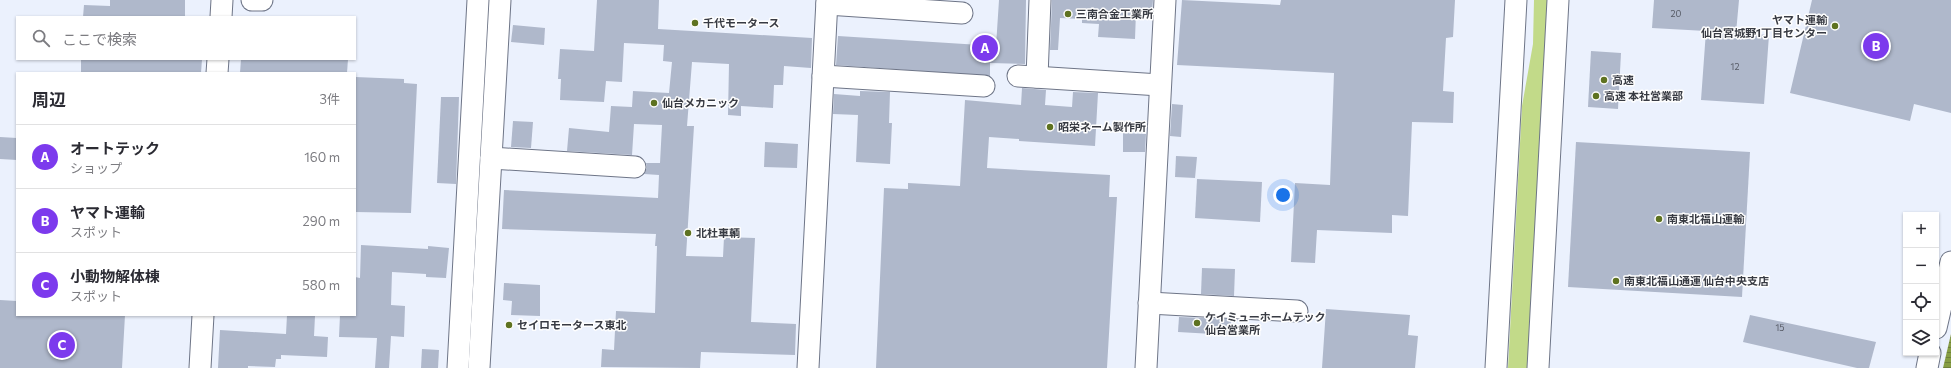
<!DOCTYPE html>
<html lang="ja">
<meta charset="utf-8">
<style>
body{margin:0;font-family:Commissioner,"Noto Sans JP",sans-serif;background:#f7f7f7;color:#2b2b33}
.controls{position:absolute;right:12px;bottom:12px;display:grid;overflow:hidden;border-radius:0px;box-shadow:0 1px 3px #0004}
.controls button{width:36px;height:36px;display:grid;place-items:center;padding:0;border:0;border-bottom:1px solid #e1e1e2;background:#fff;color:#2b2b33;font:20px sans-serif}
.you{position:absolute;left:1283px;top:195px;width:14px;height:14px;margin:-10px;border:3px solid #fff;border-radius:50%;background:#1a73e8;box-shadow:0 0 0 6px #1a73e833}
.badge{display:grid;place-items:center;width:26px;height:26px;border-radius:50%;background:#7c3aed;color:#fff;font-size:13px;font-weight:700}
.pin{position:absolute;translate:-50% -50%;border:2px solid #fff;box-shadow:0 1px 4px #0006}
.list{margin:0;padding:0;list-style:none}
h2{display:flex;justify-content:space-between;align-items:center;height:52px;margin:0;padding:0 16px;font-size:17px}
h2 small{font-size:13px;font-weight:400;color:#7c7c81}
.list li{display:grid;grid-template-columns:26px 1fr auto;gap:12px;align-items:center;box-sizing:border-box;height:64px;padding:0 16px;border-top:1px solid #e1e1e2}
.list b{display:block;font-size:15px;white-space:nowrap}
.list p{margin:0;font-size:13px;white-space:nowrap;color:#7c7c81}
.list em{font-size:13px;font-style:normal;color:#7c7c81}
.icon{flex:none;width:22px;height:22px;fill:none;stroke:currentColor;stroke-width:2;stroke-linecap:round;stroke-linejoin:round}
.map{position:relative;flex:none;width:1951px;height:368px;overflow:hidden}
.search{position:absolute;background:#fff;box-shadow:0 1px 3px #0004;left:16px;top:16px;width:340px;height:44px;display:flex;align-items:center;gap:10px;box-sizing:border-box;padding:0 14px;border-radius:0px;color:#7c7c81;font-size:15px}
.panel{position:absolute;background:#fff;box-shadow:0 1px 3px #0004;left:16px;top:72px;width:340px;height:244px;border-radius:0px}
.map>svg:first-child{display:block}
</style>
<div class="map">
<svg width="1951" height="368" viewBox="0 0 1951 368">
<defs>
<pattern id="water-rules" width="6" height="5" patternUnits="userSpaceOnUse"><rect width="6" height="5" fill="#869d44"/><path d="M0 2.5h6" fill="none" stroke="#6f813a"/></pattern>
</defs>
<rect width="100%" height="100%" fill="#ebf1fd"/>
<path fill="#c2da89" d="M1534,0H1548L1528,368H1508L1522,106L1533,44Z"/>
<path fill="url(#water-rules)" d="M1951,334V368H1943Z"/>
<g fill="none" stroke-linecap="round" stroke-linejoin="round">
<path stroke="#869d44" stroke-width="4" d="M475,252L489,0"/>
</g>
<g fill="#afb8cb">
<path d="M110,0H185V17H83L84,5L110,6Z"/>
<path d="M597,0H659L658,29L812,38L811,68L784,66L783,85H774L773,108L741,106V116L728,115L729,64L692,62L687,126H694L686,256L723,257L724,237L755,238L751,322L796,324L795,355L701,352L700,368L601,367L602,349L614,350L616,311L655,313L657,246H655L656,234L502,229L504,190L658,198L659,175L644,174L647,168L646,163H660L662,125L634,124L632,155L567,151L569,128L609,132L611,106L632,107L633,91L669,93L672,62L663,61L664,45L624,43L622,82L606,81L604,102L560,100L561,79H558L560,49L594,51Z"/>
<path d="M999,0H1026L1025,64L990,63V76L836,65L838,36L996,46Z"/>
<path d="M1052,0H1153L1152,12H1136L1135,39L1098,37L1099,24L1082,23V19L1060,18L1058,50H1050Z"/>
<path d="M1182,0L1280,5L1281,0H1455L1453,37L1446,38L1443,91L1454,92L1453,123L1412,122L1408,216L1392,215V233L1317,230L1315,263L1291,262L1295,183L1330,185L1334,73L1177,65Z"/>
<path d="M1654,0H1739L1736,33L1769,35L1764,104L1701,100L1706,31L1652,28Z"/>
<path d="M1812,0H1951V113L1914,104L1910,121L1790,93Z"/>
<path d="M513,25L545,28L544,45L511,42Z"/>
<path d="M1591,51L1621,53L1618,109L1588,107Z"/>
<path d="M81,59H202L201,73H81Z"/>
<path d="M241,59H348L347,73H240Z"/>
<path d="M355,77L404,79V83L417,84L411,213L355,212Z"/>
<path d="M1022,88L1046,90L1045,105L1072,107L1073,92L1098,93L1095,146L1019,141V139L989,137L987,168L1110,175L1109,197H1117L1107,368H876L884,188L908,189V183L960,186L965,100L1021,105Z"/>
<path d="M860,91L890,92L889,123H892L890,164L856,162L858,115L833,114L834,94L860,96Z"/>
<path d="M441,97H459L456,184L437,183Z"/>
<path d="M1172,104L1183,105L1181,137L1170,136Z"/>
<path d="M513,121L533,122L531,148L511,147Z"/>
<path d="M1123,133L1146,134L1145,152H1123Z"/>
<path d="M0,137L17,138V160L0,159Z"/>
<path d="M765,142L798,144L797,168L764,167Z"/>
<path d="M1576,142L1750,152L1742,297L1568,287Z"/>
<path d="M1176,156L1197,157L1195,178L1175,177Z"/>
<path d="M1197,179L1262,182L1260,222L1195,218Z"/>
<path d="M361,245L428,249V246L449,248L446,278L426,277V274L392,272L391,305L405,306L404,337L391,336L389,368H375L377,338L339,337L340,315H355V277L360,278Z"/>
<path d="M1202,268L1235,269L1234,296L1201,294Z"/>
<path d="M504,283L540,285V316L511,315L512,301L503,300Z"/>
<path d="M0,300L17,301V315H125L122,368H0Z"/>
<path d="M1326,309L1410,315L1408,335L1418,336L1415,368H1322Z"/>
<path d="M287,315L315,316L314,336L328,337L327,357L281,355V359H276L275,367L248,366V368H218L220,330L286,334Z"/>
<path d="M1750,315L1876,342L1869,368H1857L1743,342Z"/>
<path d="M1179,317L1231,319L1230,335L1178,332Z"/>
<path d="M422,349L439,350L438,368H421Z"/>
</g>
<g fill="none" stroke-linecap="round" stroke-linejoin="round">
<g stroke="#6e7587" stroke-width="23">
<g id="minor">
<path d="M252,0H262"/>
<path d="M827,4L962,13"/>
<path d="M221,17L222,0"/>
<path d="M217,73L218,59"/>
<path d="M823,76L984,86"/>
<path d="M1018,76L1160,85"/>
<path d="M1037,77L1040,0"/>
<path d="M491,158L635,167"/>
<path d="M1149,303L1297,311"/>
<path d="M1936,328L1951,262"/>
<path d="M200,368L203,315"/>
<path d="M458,368L478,0"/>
<path d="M479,368L500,0"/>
<path d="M808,368L827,0"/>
<path d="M1146,368L1165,0"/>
<path d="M1496,368L1516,0"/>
<path d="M1538,368L1558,0"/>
<path d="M1927,368L1930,353"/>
</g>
</g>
<use href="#minor" stroke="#fff" stroke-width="21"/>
</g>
<g fill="#5e7220" stroke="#fefefe" stroke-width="1.5">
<circle cx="1068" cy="14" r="4"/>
<circle cx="695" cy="23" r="4"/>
<circle cx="1835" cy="26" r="4"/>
<circle cx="1604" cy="80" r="4"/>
<circle cx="1596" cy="96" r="4"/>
<circle cx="654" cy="103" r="4"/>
<circle cx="1050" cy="127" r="4"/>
<circle cx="1659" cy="219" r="4"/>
<circle cx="688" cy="233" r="4"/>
<circle cx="1616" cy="281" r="4"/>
<circle cx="1197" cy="323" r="4"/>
<circle cx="509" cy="325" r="4"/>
</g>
<g text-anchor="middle" stroke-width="3" stroke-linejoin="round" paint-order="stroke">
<g font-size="9" fill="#565a65">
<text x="1676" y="17">20</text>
<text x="1735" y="70">12</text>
<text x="1780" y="331">15</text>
</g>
<g font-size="11" font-weight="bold" fill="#383b43" stroke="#fefefe" text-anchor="start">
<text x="1076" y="18">三南合金工業所</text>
<text x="1827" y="24" text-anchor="end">ヤマト運輸<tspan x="1827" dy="13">仙台宮城野1丁目センター</tspan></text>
<text x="703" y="27">千代モータース</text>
<text x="1612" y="84">高速</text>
<text x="1604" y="100">高速 本社営業部</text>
<text x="662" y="107">仙台メカニック</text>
<text x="1058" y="131">昭栄ネーム製作所</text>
<text x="1667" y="223">南東北福山運輸</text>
<text x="696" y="237">北杜車輌</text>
<text x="1624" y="285">南東北福山通運 仙台中央支店</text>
<text x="1205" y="321">ケイミューホームテック<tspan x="1205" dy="13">仙台営業所</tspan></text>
<text x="517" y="329">セイロモータース東北</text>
</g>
</g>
</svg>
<div class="controls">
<button>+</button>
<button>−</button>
<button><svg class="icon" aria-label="locate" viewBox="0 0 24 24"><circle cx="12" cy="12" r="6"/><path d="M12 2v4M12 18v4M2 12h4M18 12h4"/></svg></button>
<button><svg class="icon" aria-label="layers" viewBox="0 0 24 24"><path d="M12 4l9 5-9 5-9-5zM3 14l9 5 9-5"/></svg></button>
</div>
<div class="you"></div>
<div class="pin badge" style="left:985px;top:48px">A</div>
<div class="pin badge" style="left:1876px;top:46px">B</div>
<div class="pin badge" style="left:62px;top:345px">C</div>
<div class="search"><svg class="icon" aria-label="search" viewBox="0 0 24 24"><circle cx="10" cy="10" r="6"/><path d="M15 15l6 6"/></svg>ここで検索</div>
<section class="panel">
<h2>周辺<small>3件</small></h2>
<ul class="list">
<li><span class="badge">A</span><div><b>オートテック</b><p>ショップ</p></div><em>160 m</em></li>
<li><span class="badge">B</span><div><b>ヤマト運輸</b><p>スポット</p></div><em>290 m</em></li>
<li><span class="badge">C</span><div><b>小動物解体棟</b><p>スポット</p></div><em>580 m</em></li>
</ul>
</section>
</div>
